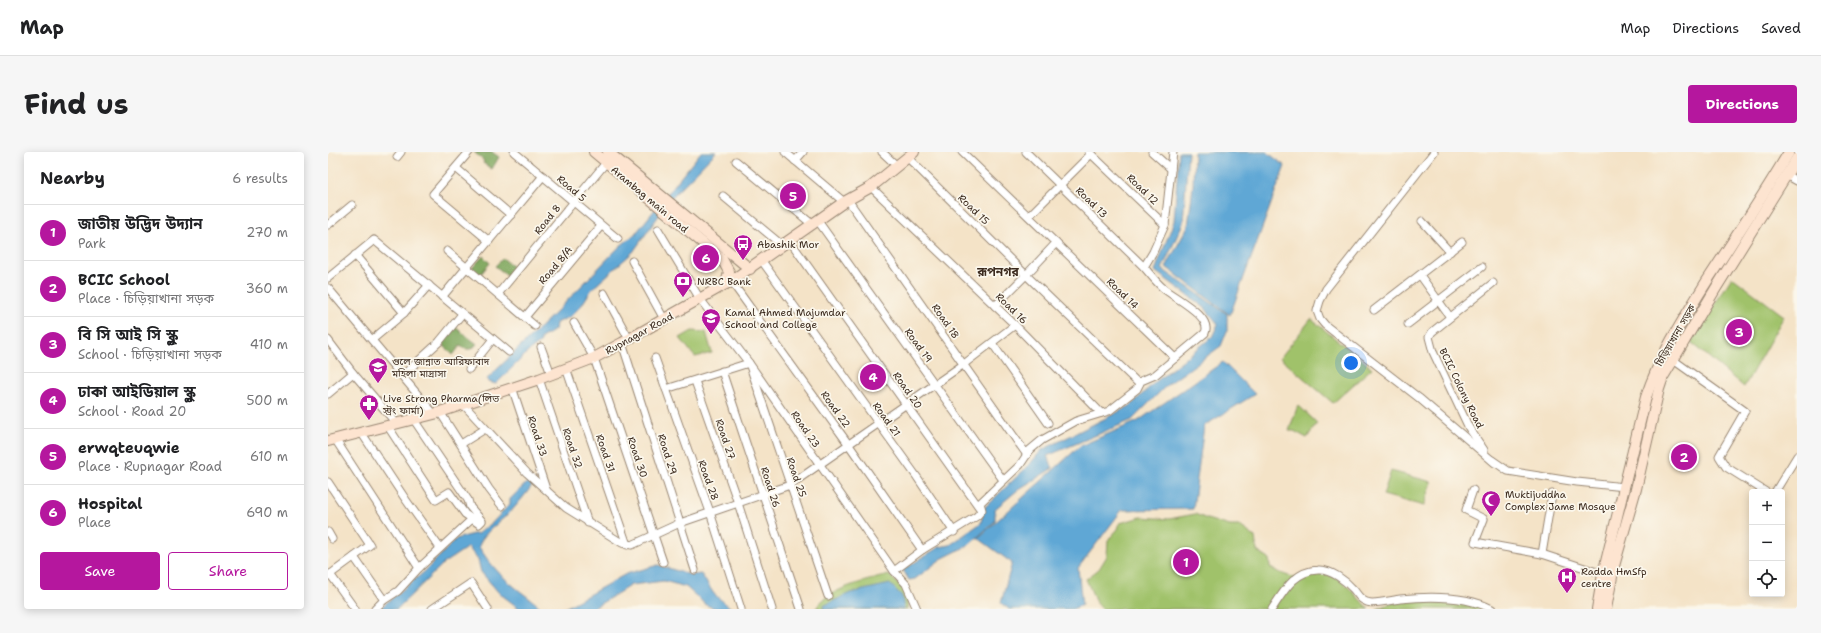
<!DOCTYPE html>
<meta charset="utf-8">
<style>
body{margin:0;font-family:"Shantell Sans","Noto Sans Bengali",sans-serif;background:#f6f6f6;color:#202124}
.controls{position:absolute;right:12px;bottom:12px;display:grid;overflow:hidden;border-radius:4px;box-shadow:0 2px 10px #0003}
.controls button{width:36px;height:36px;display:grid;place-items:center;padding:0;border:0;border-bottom:1px solid #e0e0e0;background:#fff;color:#202124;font:20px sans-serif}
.you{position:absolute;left:1023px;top:211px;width:14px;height:14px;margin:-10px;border:3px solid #fff;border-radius:50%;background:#1a73e8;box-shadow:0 0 0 6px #1a73e833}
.badge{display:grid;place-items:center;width:26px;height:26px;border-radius:50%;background:#b5179e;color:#fff;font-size:13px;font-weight:700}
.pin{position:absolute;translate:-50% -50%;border:2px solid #fff;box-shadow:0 1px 4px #0006}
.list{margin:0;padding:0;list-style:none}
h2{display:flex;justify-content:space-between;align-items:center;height:52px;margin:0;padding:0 16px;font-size:17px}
h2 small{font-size:13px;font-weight:400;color:#757577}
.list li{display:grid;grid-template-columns:26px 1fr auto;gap:12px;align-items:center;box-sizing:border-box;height:56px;padding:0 16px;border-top:1px solid #e0e0e0}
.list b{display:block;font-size:15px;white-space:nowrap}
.list p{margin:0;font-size:13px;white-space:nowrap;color:#757577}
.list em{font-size:13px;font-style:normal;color:#757577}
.actions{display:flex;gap:8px;padding:12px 16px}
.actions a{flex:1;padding:9px 0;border:1px solid #b5179e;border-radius:4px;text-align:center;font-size:14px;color:#b5179e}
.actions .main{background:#b5179e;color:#fff}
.icon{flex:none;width:22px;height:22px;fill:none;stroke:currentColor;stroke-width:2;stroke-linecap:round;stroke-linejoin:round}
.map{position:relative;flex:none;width:1469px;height:457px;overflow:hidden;border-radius:4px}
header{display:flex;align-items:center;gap:24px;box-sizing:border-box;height:56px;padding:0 20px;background:#fff;border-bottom:1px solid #e0e0e0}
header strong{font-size:19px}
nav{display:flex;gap:22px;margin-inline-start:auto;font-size:14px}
.intro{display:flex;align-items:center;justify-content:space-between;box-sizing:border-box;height:96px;padding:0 24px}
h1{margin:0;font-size:28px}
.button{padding:10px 18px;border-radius:4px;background:#b5179e;color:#fff;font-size:14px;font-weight:700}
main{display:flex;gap:24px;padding:0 24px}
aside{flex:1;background:#fff;border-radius:4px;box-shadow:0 2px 10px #0003}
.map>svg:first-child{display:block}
</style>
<header>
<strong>Map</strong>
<nav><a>Map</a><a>Directions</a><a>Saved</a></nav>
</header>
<div class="intro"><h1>Find us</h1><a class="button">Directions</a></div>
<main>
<aside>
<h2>Nearby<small>6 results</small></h2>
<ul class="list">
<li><span class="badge">1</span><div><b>জাতীয় উদ্ভিদ উদ্যান</b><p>Park</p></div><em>270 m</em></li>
<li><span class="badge">2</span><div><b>BCIC School</b><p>Place · চিড়িয়াখানা সড়ক</p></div><em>360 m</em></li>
<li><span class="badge">3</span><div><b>বি সি আই সি স্কুল</b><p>School · চিড়িয়াখানা সড়ক</p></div><em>410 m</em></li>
<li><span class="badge">4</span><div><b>ঢাকা আইডিয়াল স্কুল</b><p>School · Road 20</p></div><em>500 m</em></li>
<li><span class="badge">5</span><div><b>erwqteuqwie</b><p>Place · Rupnagar Road</p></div><em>610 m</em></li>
<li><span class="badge">6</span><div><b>Hospital</b><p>Place</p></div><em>690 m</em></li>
</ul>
<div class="actions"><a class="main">Save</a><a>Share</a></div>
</aside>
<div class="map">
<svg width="1469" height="457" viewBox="0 0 1469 457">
<rect width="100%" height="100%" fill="#fbf7ec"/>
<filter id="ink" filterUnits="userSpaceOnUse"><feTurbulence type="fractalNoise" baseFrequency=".025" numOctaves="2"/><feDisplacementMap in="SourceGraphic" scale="8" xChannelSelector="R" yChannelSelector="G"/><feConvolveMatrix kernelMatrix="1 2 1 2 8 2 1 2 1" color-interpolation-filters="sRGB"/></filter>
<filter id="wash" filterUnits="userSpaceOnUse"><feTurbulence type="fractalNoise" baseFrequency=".012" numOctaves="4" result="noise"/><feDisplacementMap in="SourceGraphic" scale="16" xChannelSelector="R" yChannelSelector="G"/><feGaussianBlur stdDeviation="0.9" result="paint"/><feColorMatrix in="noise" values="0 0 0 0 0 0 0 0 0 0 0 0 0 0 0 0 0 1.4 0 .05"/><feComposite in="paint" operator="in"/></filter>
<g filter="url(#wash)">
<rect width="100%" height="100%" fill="#f4e3c7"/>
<g fill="#a0c26b" stroke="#6e7644">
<path d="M1404,125L1456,164L1416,235L1363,190Z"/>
<path d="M983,167L1044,216L1005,251L952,206Z"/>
<path d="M364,179L378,180L384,201L367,205L352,186Z"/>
<path d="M970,253L989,271L979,286L966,279H961Z"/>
<path d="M1063,319L1104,330L1096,354L1055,343Z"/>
<path d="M867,362L879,367L902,374H912L927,385L929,399L941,407L942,415C948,420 965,427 973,425C984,422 990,419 1001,423C1018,428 1028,445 1041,457H774L768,450L758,427L771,417L779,404L780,388L790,377L792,371L813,365L841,367Z"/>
<path d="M561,423L578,439L580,457H488C497,437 541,428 561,423Z"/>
<path d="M1084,448H1117L1122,451C1134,447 1150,453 1161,457H1049L1064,451Z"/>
</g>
<g fill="#80a85f" stroke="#5e693e">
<path d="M146,0H164L171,5L164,17L155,11L156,9Z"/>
<path d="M155,104L162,111L152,123L144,116Z"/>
<path d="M175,106L187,117L180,124L167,114Z"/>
<path d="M127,175L149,192L144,197H138L132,194L125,203L113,191Z"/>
</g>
<g fill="#5fa7d5" stroke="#4d687a">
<path d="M373,0H388L344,45L305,100L264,137L253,154L243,164L228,171L227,178L213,186V190L201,199L168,232L161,230L159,227L231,157L291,95L308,81Z"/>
<path d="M851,0H860L855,71L834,117L899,162V179L893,194L839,233L804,268L719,304L725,316L691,337L667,357V369L641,393L613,407L587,427L581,428L575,418L611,395L622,393L653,371L656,356L699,315L714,298L802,254L826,231L884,185L890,172L877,156L827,119L846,69Z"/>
<path d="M866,0H939L957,14L902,163L838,115L860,74L865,34Z"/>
<path d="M895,210L927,242L876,274L865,357L794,358L750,416L754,453L744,457H681L673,451L684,411L650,386L752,294L810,269Z"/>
<path d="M203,327L207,330C201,338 193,348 186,356C177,367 153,381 151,395C160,409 169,420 182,431C192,440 204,447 214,457H192L171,441L153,420L150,408L140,395L116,411L69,457H51L96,420L128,387L145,382H149L164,371L182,352V347Z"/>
<path d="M330,413L363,423L373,422L386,442L404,457H389L378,453L358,435L336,429L303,433L264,457H235L298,422Z"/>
<path d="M562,432L574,444L576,457H496L495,454L522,441Z"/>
</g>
</g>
<g filter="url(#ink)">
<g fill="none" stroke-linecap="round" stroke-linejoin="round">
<g stroke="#988672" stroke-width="9">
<g id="street">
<path d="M141,0L105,42L161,89"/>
<path d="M186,0L290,87"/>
<path d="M457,0L516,50"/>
<path d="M554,0L569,14"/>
<path d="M634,0L728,91L698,123L811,232"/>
<path d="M698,0L816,115"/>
<path d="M761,0L837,73"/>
<path d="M824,0L843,17"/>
<path d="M1106,0L998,137L992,149L989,159L992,167L997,173L1091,246L1167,311"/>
<path d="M69,5L73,0"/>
<path d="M579,5L698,123L667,154"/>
<path d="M408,9L485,73"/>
<path d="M467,9L475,0"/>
<path d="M128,16L183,63"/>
<path d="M1458,23L1469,29"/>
<path d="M543,35L687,173L773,261"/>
<path d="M395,44L455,94"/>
<path d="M520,48L699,303"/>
<path d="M701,64L763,2"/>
<path d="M490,69L675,328"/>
<path d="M1094,69L1122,100"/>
<path d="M0,73L24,53"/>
<path d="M330,77L372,147L421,211L566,419L578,432L589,457"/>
<path d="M462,89L653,358"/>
<path d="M728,91L847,206"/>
<path d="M119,99L207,174"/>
<path d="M27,103L76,161"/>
<path d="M304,109L336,167"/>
<path d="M434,109L589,325L626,380"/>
<path d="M1092,123L1122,165"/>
<path d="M0,126L46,88L181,200"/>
<path d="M403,129L521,293L594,398"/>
<path d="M0,136L106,262"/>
<path d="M276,141L301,187"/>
<path d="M170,142L281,7"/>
<path d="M114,145L215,24"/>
<path d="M1046,158L1134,90"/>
<path d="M197,165L273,74"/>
<path d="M246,171L266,206L335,410"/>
<path d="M1080,172L1154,115"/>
<path d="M45,187L76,161L101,133"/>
<path d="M0,188L25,221L68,271"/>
<path d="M294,191L367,418"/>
<path d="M664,191L720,271"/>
<path d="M213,195L223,222"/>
<path d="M327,206L382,360L413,457"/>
<path d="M1344,207L1417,259L1391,304L1398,315L1438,340"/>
<path d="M238,216L299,393"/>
<path d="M141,217L165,187"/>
<path d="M394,219L473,457"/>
<path d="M75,223L111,190L134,162"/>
<path d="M211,227L260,371"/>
<path d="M367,229L410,351L444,457"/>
<path d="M184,235L218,337"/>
<path d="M338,237L421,211L500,444"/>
<path d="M0,242L25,221"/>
<path d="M135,252L199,321L218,338L238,356L294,391L304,393L352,371L462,333L636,212L687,173"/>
<path d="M112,260L161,337L174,354"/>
<path d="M59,273L108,348L121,340L137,362L151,372L154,369L142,355L140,348L86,268"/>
<path d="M33,280L78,348L112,396"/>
<path d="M7,287L91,416"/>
<path d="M133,292L157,277"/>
<path d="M1156,298L1141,276L1105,200L1101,185L1104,180L1165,131"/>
<path d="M1164,308L1180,319L1249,330L1297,335"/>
<path d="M0,330L42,393L0,424"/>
<path d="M1145,338L1138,358L1156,367L1147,390L1214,402"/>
<path d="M1447,340L1469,304"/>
<path d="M1224,342L1214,402L1275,422"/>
<path d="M0,380L4,387"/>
<path d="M26,405L56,448"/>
<path d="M566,419L594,398L649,364L654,358L652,351L692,313L702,298L714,288L748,269L781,259L809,237L813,229L827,223L877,181C885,164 846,146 835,136C828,130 822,122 816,115L825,100L837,73L845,0"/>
<path d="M2,422L27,457"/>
<path d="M47,457L56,448L70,439L91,416L144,367"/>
<path d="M104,457L143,431L160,457"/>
<path d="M944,457C956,439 966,419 990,418C1003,417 1018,429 1026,438C1030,443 1032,448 1039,450C1045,453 1064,448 1072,447C1101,444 1137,443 1164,457"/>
</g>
</g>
<g stroke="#988672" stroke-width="12">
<g id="secondary">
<path d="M266,0L394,107L401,120L398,132"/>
<path d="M280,0L422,117"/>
<path d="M0,289L106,262L211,227L266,206L294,191L403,129L516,50L543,35L586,0"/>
<path d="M1269,457L1275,422L1318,245C1332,203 1356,166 1379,129C1407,86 1435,44 1461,0"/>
<path d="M1278,457L1286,414L1308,337L1331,237L1335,225L1388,136L1469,6"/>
</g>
</g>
<use href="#street" stroke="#fff" stroke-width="7"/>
<use href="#secondary" stroke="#fde4d0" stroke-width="10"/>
</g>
</g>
<defs>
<g id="bus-pin" transform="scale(1)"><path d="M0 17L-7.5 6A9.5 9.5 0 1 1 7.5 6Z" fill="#b5179e" stroke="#fbf7ec"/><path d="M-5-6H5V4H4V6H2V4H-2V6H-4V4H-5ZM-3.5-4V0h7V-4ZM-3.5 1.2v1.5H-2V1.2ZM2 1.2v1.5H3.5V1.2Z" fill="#fff"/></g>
<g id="bank-pin" transform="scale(1)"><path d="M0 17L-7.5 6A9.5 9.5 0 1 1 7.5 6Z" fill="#b5179e" stroke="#fbf7ec"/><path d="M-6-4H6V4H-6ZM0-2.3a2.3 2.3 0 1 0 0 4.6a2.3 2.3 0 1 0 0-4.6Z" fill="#fff"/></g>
<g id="school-pin" transform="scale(1)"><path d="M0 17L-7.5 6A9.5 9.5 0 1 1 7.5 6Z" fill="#b5179e" stroke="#fbf7ec"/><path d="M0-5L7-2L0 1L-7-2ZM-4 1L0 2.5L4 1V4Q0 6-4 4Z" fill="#fff"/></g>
<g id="pharmacy-pin" transform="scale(1)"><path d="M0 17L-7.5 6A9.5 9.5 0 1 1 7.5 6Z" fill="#b5179e" stroke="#fbf7ec"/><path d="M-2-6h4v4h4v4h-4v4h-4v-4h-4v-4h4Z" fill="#fff"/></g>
<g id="mosque-pin" transform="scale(1)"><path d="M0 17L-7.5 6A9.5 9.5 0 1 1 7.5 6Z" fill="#b5179e" stroke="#fbf7ec"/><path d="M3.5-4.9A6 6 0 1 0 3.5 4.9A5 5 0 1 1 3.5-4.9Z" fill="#fff"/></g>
<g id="hospital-pin" transform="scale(1)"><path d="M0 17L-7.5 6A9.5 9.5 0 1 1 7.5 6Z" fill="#b5179e" stroke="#fbf7ec"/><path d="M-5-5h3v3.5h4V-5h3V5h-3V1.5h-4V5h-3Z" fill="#fff"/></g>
</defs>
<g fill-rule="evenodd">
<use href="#bus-pin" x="415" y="92"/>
<use href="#bank-pin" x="355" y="129"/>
<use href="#school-pin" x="383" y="166"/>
<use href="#school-pin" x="50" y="215"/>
<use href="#pharmacy-pin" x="41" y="252"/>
<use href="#mosque-pin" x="1163" y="348"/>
<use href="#hospital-pin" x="1239" y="425"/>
</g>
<g text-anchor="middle" stroke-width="3.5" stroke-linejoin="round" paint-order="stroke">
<g font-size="10" fill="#3b2a1e" stroke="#fbf7ec">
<text transform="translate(244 36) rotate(41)" y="4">Road 5</text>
<text transform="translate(815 37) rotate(44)" y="4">Road 12</text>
<text transform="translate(322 47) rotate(40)" y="4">Arambag main road</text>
<text transform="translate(764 50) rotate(44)" y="4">Road 13</text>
<text transform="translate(646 57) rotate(44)" y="4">Road 15</text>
<text transform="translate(219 67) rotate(-51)" y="4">Road 8</text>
<text transform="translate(227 113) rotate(-50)" y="4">Road 8/A</text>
<text transform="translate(795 141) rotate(44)" y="4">Road 14</text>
<text transform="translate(684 156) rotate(44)" y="4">Road 16</text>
<text transform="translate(618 169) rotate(55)" y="4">Road 18</text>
<text transform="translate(311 181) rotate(-29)" y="4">Rupnagar Road</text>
<text transform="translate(1347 183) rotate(-60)" y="4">চিড়িয়াখানা সড়ক</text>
<text transform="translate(591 193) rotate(54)" y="4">Road 19</text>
<text transform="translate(1134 236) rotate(64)" y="4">BCIC Colony Road</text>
<text transform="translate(580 238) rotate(55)" y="4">Road 20</text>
<text transform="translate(508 257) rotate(54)" y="4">Road 22</text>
<text transform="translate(559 267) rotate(54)" y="4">Road 21</text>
<text transform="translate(478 277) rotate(55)" y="4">Road 23</text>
<text transform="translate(210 284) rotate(72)" y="4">Road 33</text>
<text transform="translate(398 287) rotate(71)" y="4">Road 27</text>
<text transform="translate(245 296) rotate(71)" y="4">Road 32</text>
<text transform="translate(278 301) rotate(71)" y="4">Road 31</text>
<text transform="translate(340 302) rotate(72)" y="4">Road 29</text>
<text transform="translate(310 305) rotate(71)" y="4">Road 30</text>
<text transform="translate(469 325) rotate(71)" y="4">Road 25</text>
<text transform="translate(381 328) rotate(70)" y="4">Road 28</text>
<text transform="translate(443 335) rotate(72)" y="4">Road 26</text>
</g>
<g font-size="10" fill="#3b2a1e" stroke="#fbf7ec" text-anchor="start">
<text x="429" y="96">Abashik Mor</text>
<text x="369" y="133">NRBC Bank</text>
<text x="397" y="164">Kamal Ahmed Majumdar<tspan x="397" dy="12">School and College</tspan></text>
<text x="64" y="213">গুলে জান্নাত আরিফাবাদ<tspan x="64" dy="12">মহিলা মাদ্রাসা</tspan></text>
<text x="55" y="250">Live Strong Pharma(লিভ<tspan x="55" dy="12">স্ট্রং ফার্মা)</tspan></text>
<text x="1177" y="346">Muktijuddha<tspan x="1177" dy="12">Complex Jame Mosque</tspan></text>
<text x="1253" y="423">Radda HmSfp<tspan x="1253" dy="12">centre</tspan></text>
</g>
<g font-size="12" font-weight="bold" fill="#3b2a1e" stroke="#fbf7ec">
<text x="670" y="124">রূপনগর</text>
</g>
</g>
</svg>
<div class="controls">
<button>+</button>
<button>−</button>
<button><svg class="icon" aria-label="locate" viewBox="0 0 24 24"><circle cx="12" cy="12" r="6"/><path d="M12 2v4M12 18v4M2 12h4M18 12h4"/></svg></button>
</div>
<div class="you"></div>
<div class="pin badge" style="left:858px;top:410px">1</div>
<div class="pin badge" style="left:1356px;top:305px">2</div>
<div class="pin badge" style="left:1411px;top:180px">3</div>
<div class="pin badge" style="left:545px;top:225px">4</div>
<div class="pin badge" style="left:465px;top:44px">5</div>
<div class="pin badge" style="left:378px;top:106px">6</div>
</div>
</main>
